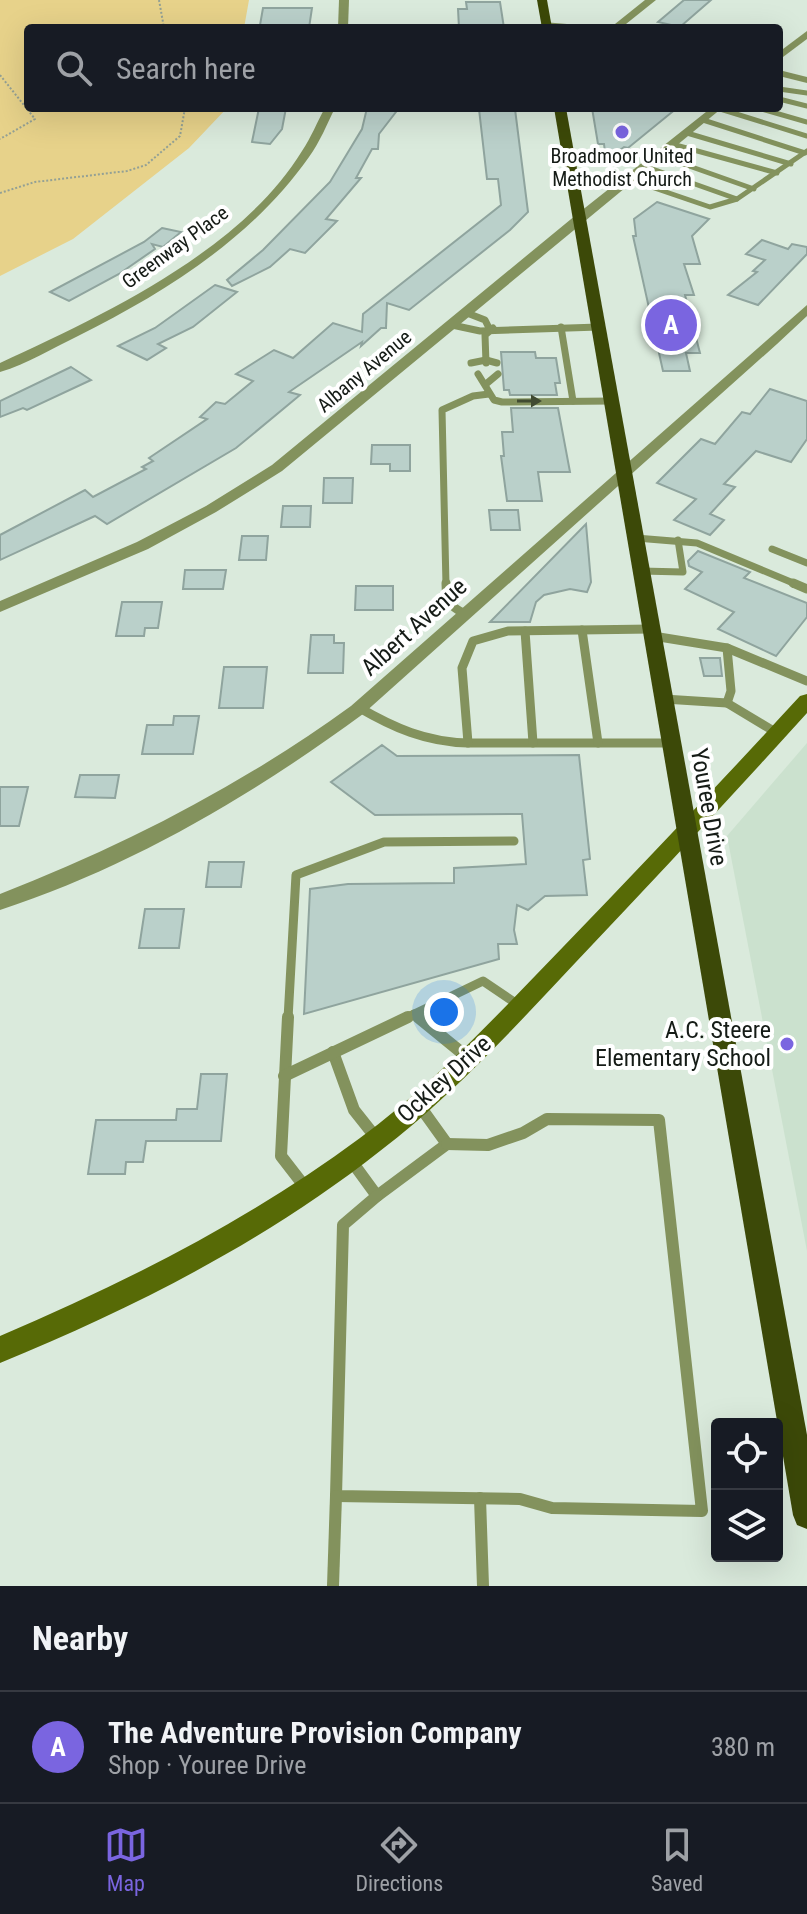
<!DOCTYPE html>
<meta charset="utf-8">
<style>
body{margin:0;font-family:"Roboto Condensed",sans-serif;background:#242831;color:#f1f3f6}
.controls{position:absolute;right:24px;bottom:24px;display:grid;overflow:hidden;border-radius:8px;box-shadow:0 8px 32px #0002}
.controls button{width:72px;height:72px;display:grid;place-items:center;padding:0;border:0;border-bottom:2px solid #363941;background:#171b24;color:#f1f3f6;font:40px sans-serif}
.you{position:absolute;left:444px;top:1012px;width:28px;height:28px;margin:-20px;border:6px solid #fff;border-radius:50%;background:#1a73e8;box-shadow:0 0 0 12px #1a73e833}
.badge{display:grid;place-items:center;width:52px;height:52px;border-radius:50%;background:#7a65e0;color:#fff;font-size:26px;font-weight:700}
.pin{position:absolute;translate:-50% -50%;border:4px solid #fff;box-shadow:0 2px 8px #0006}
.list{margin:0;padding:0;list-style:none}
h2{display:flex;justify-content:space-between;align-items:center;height:104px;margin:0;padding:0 32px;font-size:34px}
h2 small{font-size:26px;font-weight:400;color:#9ea1a6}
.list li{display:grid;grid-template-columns:52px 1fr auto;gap:24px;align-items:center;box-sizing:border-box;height:112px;padding:0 32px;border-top:2px solid #363941}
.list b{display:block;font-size:30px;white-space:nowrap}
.list p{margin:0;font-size:26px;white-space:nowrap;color:#9ea1a6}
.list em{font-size:26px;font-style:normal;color:#9ea1a6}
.icon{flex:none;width:44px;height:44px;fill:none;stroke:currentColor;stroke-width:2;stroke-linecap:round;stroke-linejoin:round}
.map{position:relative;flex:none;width:807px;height:1586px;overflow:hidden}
.search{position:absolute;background:#171b24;box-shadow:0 8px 32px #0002;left:24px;right:24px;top:24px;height:88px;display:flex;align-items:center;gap:20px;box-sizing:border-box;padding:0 28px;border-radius:8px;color:#9ea1a6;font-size:30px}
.sheet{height:216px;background:#171b24}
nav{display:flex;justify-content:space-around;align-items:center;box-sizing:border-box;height:112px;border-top:2px solid #363941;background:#171b24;font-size:22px;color:#9ea1a6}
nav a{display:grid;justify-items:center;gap:4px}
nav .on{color:#7a65e0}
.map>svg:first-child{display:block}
</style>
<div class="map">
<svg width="807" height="1586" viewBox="0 0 807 1586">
<rect width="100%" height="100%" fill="#daeadc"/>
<path fill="#cbe1ce" d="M807,743V1251L727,836Z"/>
<path fill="#e7d28a" d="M0,0H249L244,28H28V108H227L189,148L73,239L0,276Z"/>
<g fill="#bad0ca" stroke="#8fa49e" stroke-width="2">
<path d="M684,0H711L680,27L658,22Z"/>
<path d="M466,2H500L504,28H459L458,9H467Z"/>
<path d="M263,8H312L309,28L260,25Z"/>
<path d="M259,108H286L282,129L270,144L252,142Z"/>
<path d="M367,108H399L379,134L378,149H372L356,178H361L326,219L337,221L305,253L290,249L270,267L232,286L227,280L263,250L330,182L362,129Z"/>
<path d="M592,108H677L628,148L624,147L616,153L605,152L604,144H598Z"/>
<path d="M479,109H515L528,212L510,230L409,310L387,303L386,328H381L361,346L362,342L289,392L300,395L236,448L107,524L95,516L0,560V535L85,490L93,497L146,469L142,467L153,461L149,458L207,419L200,417L216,402L225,404L253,381L236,374L274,350L293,358L333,323L362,332L363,314L501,205L498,179H487Z"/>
<path d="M657,202L709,219L692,236L700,264H684L694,295H685L700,353H686L690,371H663L633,236H636L634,219Z"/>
<path d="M162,228L181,232L163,247L152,244L155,249L119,274L69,301L50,292L144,242Z"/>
<path d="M762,240L788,249L792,244L807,247V254L758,305L728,295L757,272L753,271L765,260L746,254Z"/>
<path d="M215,285L237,292L193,327L158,344L166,348L147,360L118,346L155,328Z"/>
<path d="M501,352H535L536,358H556L560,383H555L557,395H510L509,390H504Z"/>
<path d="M71,367L91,380L27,410L23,408L0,417V401Z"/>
<path d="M770,389L807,401V439L791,462L756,451L724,484L735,487L710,514L724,520L710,535L674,520L696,499L657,483L701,439L715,444L742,412L750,414Z"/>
<path d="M511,408H558L570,472H538L542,501H507L501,456H504L502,432H513Z"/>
<path d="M372,445H410V471H390V464H371Z"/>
<path d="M324,478H353L352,503H323Z"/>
<path d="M283,506H311L310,527H281Z"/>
<path d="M489,510H518L520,530H491Z"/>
<path d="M586,524L591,582L587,592L570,589L544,595L536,602L530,622H490Z"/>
<path d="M242,536H268L266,560H239Z"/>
<path d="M698,551L750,572L744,578L807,603V617L776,656L718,629L734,612L685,589L702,572L689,566L688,561Z"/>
<path d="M185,570H226L223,589H183Z"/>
<path d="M356,586H393V610H355Z"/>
<path d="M122,602H162L158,628H145L144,636H116Z"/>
<path d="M311,635H334V643H344L343,673H308Z"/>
<path d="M700,658H720L722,676H704Z"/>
<path d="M224,667H267L263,708H219Z"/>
<path d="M174,716H199L193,754H142L147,725H173Z"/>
<path d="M382,745L397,756L579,755L590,859L583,860L587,895L545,896L528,910L517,905L514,930L517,944H498L499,959L304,1014L310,889L348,884L454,883V868L526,864L522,814L375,815L331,782Z"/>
<path d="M80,775H119L115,798L75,797Z"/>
<path d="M0,787H28L19,826H0Z"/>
<path d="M209,862H244L241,887H206Z"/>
<path d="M145,909H184L179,948H139Z"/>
<path d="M201,1074H227L221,1141H146L143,1162H126L125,1174H88L96,1120H176L177,1109H197Z"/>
</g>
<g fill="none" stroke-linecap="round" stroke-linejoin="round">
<g stroke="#93a095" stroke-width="2" stroke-dasharray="2 2" stroke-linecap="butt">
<path d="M159,0L164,28"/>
<path d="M0,75L35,119L0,139"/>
<path d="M0,193L35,182L127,171L146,165L180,136L185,108"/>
</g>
<g stroke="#83925d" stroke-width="5">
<path d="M779,89L807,93"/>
<path d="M779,99L807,106"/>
<path d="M717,108L807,136"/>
<path d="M758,108L807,122"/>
<path d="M703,120L805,153"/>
<path d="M687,133L791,164"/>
<path d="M672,144L777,173"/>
<path d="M658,155L754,189"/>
<path d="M644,166L737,199"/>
<path d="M628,179L710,207L737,199L807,151"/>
</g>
<g stroke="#83925d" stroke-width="7">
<path d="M467,313L485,320L489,328"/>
<path d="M452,325L480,331L599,327"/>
<path d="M561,327L573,401"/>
<path d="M471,363L486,360L497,363"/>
<path d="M486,363L485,335L493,328"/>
<path d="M478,374L494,400L502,402L612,401"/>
<path d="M486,384L498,374"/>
<path d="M636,538L697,543L798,585"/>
<path d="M772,549L807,563"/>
<path d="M641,571L683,572L678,540"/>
<path d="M446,585L442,410L473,396L489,394"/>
</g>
<g stroke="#83925d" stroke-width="9">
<path d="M446,583C446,601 449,606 465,614"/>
<path d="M793,583L807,589"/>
<path d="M652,629L508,631L473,641L462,668L468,743H672"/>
<path d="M582,630L598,743"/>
<path d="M525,631L533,743"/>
<path d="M653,636L727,648L731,691L727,703L664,699"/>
<path d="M727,648L807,681"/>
<path d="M727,703L777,733"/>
<path d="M358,707C394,728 426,742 468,743"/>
<path d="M414,1014L420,1019"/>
<path d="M288,1019L296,875L384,842L514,841"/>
<path d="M404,1019L483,981L520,1006"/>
</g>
<g stroke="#83925d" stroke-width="12">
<path d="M288,1017L281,1156L305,1187"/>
<path d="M418,1017L467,1057"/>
<path d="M333,1052L354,1110L377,1139"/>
<path d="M284,1076L408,1017"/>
<path d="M350,1159L377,1196L447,1144L419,1105"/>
<path d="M377,1196L343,1225L336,1496L520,1499L552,1508L702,1511L659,1120L547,1119L523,1133L488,1145L447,1144"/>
<path d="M480,1498L483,1586"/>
<path d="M333,1586L336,1496"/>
</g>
<g fill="#83925d" fill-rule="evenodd">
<path d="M339,0H349L348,28H338Z"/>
<path d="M645,0H656L621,28H610Z"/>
<path d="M543,22L579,25L584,28L546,27L541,24Z"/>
<path d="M807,31V39L779,60V52Z"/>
<path d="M779,70L807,77V83L779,76Z"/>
<path d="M325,108H335C327,124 320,142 309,157C252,238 166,292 78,336C53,348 27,364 0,372V363C102,316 241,251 302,151C311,138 317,122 325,108Z"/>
<path d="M711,108H722L282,471L216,512L148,549L0,612V601L137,542L206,506L272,465L576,215Z"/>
<path d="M807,305V316L777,344L363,714C253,795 131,867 0,910V894C126,845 242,785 351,706Z"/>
</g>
<path fill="#576a06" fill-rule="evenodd" d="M807,694V713C731,797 654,880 576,962C514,1028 452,1096 380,1151C266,1241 134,1308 0,1363V1336C127,1282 249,1220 360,1138C435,1083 498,1014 563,947C643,864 722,781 800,696Z"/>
<g fill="#3c4908" fill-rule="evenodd">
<path d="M537,0H547L552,28H542Z"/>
<path d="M554,108H566L807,1435V1529L797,1525L793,1515Z"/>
</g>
</g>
<defs><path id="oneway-solid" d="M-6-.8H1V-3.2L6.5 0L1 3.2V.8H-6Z" transform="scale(2)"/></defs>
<use fill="#414b32" href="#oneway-solid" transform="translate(529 401)"/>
<g fill="#7a65e0" stroke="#fff" stroke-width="3">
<circle cx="622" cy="132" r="8"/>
<circle cx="787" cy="1044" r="8"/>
</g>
<g text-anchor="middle" stroke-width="8" stroke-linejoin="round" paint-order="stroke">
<g font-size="20" fill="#151b16" stroke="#fff">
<text x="622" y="163">Broadmoor United<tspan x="622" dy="23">Methodist Church</tspan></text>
</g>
<g font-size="20" fill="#151b16" stroke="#fff">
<text transform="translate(175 247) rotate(-36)" y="7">Greenway Place</text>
<text transform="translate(364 371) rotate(-40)" y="7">Albany Avenue</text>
</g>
<g font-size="24" fill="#151b16" stroke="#fff">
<text transform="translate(414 627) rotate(-42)" y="8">Albert Avenue</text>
<text transform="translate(709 807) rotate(80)" y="8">Youree Drive</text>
<text transform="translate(444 1079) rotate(-42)" y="8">Ockley Drive</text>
</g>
<g font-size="24" fill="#151b16" stroke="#fff" text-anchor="end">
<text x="771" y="1038">A.C. Steere<tspan x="771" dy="28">Elementary School</tspan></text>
</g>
</g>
</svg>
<div class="controls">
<button><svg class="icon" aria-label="locate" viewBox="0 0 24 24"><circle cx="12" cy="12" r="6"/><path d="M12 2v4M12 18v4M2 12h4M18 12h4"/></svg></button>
<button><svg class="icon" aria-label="layers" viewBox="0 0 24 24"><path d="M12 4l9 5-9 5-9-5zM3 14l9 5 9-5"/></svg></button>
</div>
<div class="you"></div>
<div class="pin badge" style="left:671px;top:325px">A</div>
<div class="search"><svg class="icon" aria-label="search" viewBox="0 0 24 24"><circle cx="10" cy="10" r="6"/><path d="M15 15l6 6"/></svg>Search here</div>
</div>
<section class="sheet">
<h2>Nearby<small></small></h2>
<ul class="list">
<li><span class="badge">A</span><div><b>The Adventure Provision Company</b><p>Shop · Youree Drive</p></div><em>380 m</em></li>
</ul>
</section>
<nav>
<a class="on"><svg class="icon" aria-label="map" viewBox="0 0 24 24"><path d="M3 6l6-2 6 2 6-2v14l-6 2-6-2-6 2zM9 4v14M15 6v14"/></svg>Map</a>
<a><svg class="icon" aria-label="directions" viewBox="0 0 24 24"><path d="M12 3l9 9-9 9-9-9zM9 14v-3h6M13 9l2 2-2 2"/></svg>Directions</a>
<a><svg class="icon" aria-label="saved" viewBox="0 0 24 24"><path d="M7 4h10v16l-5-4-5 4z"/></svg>Saved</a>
</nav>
